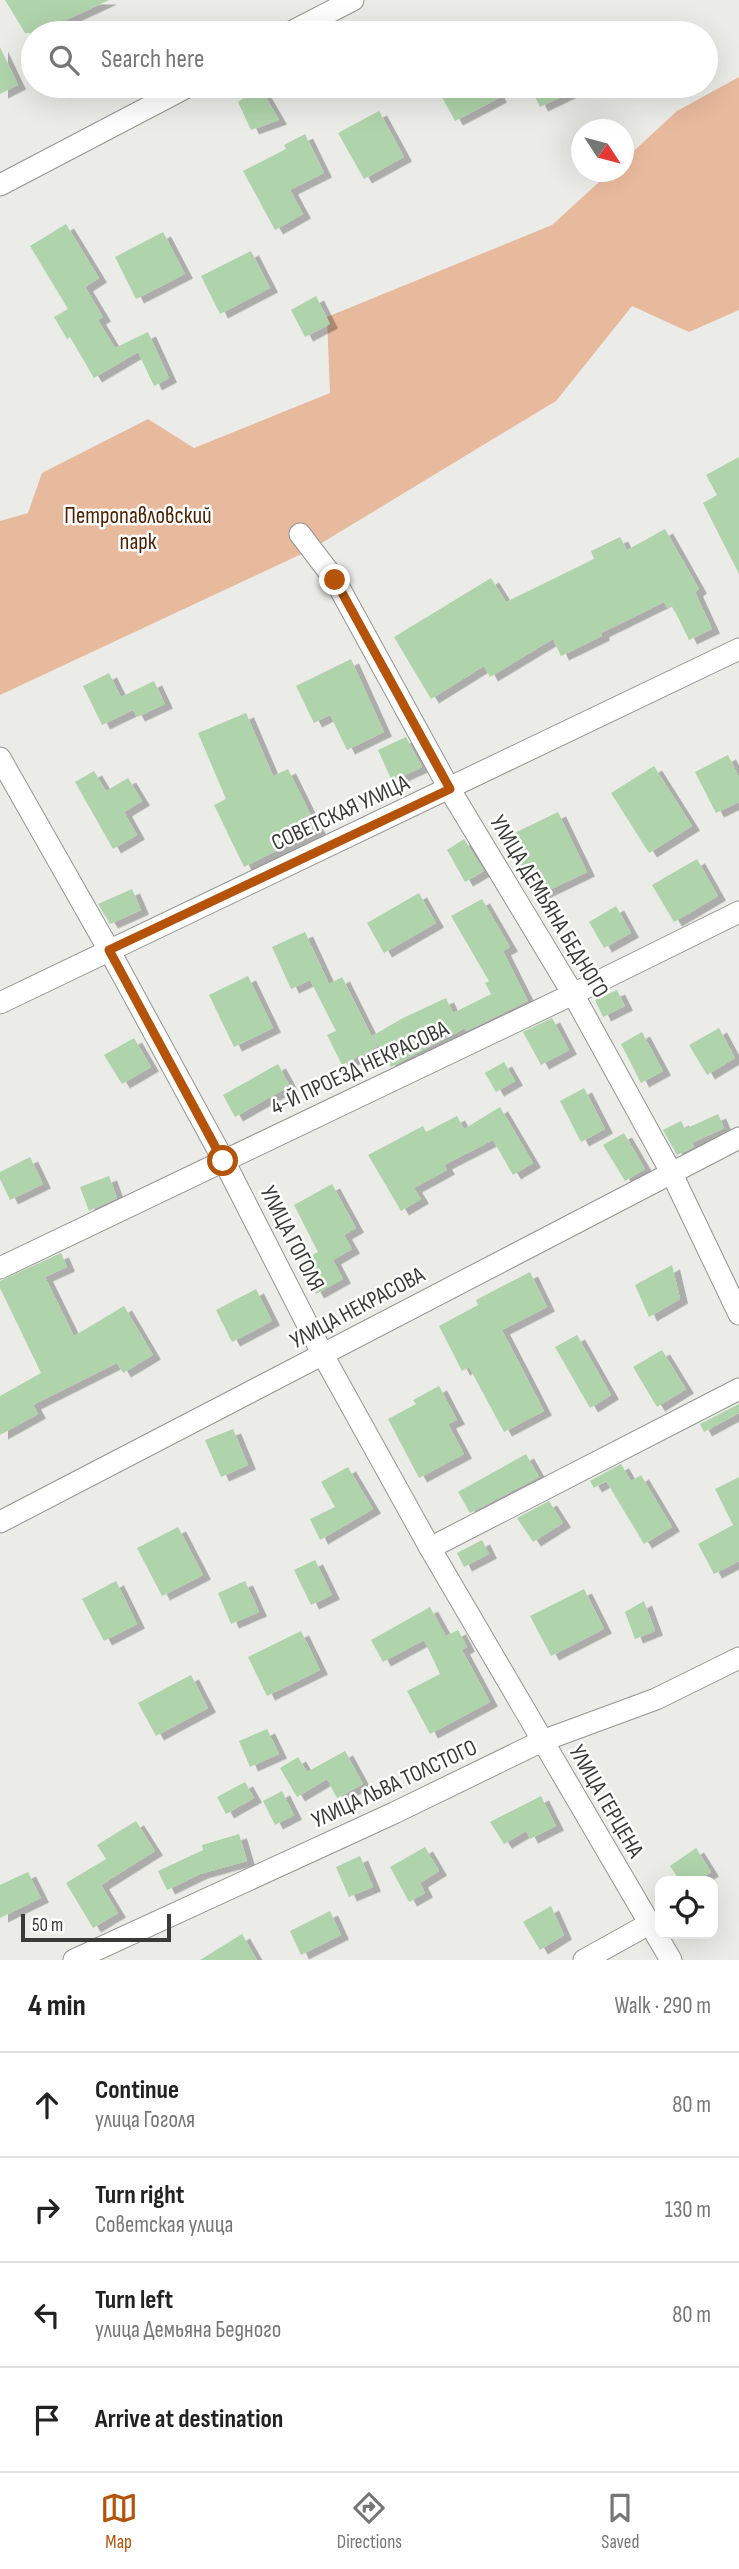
<!DOCTYPE html>
<meta charset="utf-8">
<style>
body{margin:0;font-family:"Sofia Sans Condensed",sans-serif;background:#f2f2f2;color:#222}
.controls{position:absolute;right:21px;bottom:21px;display:grid;overflow:hidden;border-radius:14px;box-shadow:0 7px 28px #0002}
.controls button{width:63px;height:63px;display:grid;place-items:center;padding:0;border:0;border-bottom:2px solid #e0e0e0;background:#fff;color:#222;font:35px sans-serif}
.compass{position:absolute;left:571px;top:119px;width:63px;height:63px;border-radius:50%;background:#fff;box-shadow:0 7px 28px #0002;rotate:126deg}
.scale{position:absolute;left:21px;bottom:18px;width:150px;box-sizing:border-box;padding-left:7px;border:4px solid #3a3a38;border-top:0;font-size:19px;line-height:24px;white-space:nowrap;color:#3a3a38;-webkit-text-stroke:5px #fff;paint-order:stroke}
.stop{position:absolute;width:21px;height:21px;margin:-16px;border:5px solid #b45309;border-radius:50%;background:#fff}
.stop.end{background:#b45309;border-color:#fff;box-shadow:0 2px 7px #0008}
.list{margin:0;padding:0;list-style:none}
h2{display:flex;justify-content:space-between;align-items:center;height:91px;margin:0;padding:0 28px;font-size:30px}
h2 small{font-size:23px;font-weight:400;color:#767676}
.list li{display:grid;grid-template-columns:46px 1fr auto;gap:21px;align-items:center;box-sizing:border-box;height:105px;padding:0 28px;border-top:2px solid #e0e0e0}
.list b{display:block;font-size:26px;white-space:nowrap}
.list p{margin:0;font-size:23px;white-space:nowrap;color:#767676}
.list em{font-size:23px;font-style:normal;color:#767676}
.icon{flex:none;width:38px;height:38px;fill:none;stroke:currentColor;stroke-width:2;stroke-linecap:round;stroke-linejoin:round}
.map{position:relative;flex:none;width:739px;height:1960px;overflow:hidden}
.search{position:absolute;background:#fff;box-shadow:0 7px 28px #0002;left:21px;right:21px;top:21px;height:77px;display:flex;align-items:center;gap:18px;box-sizing:border-box;padding:0 24px;border-radius:38px;color:#767676;font-size:26px}
.sheet{height:511px;background:#fff}
nav{display:flex;justify-content:space-around;align-items:center;box-sizing:border-box;height:98px;border-top:2px solid #e0e0e0;background:#fff;font-size:19px;color:#767676}
nav a{display:grid;justify-items:center;gap:4px}
nav .on{color:#b45309}
.map>svg:first-child{display:block}
</style>
<div class="map">
<svg width="739" height="1960" viewBox="0 0 739 1960">
<defs>
<filter id="shadow"><feDropShadow dx="8" dy="4.5" stdDeviation="0" flood-color="#0004"/></filter>
</defs>
<rect width="100%" height="100%" fill="#ebece8"/>
<path fill="#e7b99d" d="M739,77V310L689,332L632,306L556,401L310,550L0,695V521L28,513L42,473L148,419L194,448L330,393L327,317L552,225L610,172H624V160L677,111Z"/>
<g fill="#afd3aa" filter="url(#shadow)">
<path d="M5,0H109L62,22L69,33H25Z"/>
<path d="M0,47L18,85L0,94Z"/>
<path d="M436,86H492L499,98L455,121Z"/>
<path d="M530,86H584L540,107Z"/>
<path d="M260,87L279,120L251,130L238,102Z"/>
<path d="M379,111L404,157L364,179L338,133Z"/>
<path d="M305,134L324,173L290,190L303,214L275,230L243,171L286,149L284,145Z"/>
<path d="M66,224L99,278L85,287L103,317L98,320L115,348L148,332L169,378L154,386L138,352L94,378L70,337L67,339L54,317L68,309L30,246Z"/>
<path d="M163,232L185,274L136,299L115,257Z"/>
<path d="M251,251L270,288L220,314L201,276Z"/>
<path d="M316,296L330,324L305,337L291,310Z"/>
<path d="M739,457V574L703,503L717,495L706,475Z"/>
<path d="M665,529L699,589L695,592L712,629L689,640L672,605L667,608L664,602L601,633L602,636L561,656L553,639L490,677L484,666L431,699L394,637L491,578L506,602L594,559L591,551L620,537L627,550Z"/>
<path d="M351,659L384,732L347,750L330,715L314,723L296,686Z"/>
<path d="M109,673L121,697L154,681L165,704L137,717L133,710L102,725L83,686Z"/>
<path d="M246,713L273,776L288,769L318,830L244,867L214,805L226,799L198,733Z"/>
<path d="M406,737L422,767L392,781L378,750Z"/>
<path d="M728,755L739,777V802L716,813L695,772Z"/>
<path d="M654,766L692,826L649,853L611,793Z"/>
<path d="M94,771L106,791L128,778L142,801L124,812L137,835L113,849L75,782Z"/>
<path d="M558,812L587,872L535,897L506,837Z"/>
<path d="M464,839L484,871L465,882L447,850Z"/>
<path d="M697,859L718,896L674,922L652,885Z"/>
<path d="M132,889L141,910L110,924L98,904Z"/>
<path d="M419,893L436,923L384,953L367,923Z"/>
<path d="M482,899L510,947L503,951L528,1001L466,1031L465,1028L391,1067L372,1036L403,1018L446,998L453,1013L491,994L485,983L489,981L451,916Z"/>
<path d="M616,906L631,933L604,948L589,922Z"/>
<path d="M305,932L329,984L342,977L377,1047L342,1065L327,1035L336,1031L310,980L291,989L272,947Z"/>
<path d="M248,976L273,1028L234,1047L209,995Z"/>
<path d="M617,990L625,1006L603,1017L595,1000Z"/>
<path d="M552,1018L569,1050L541,1065L523,1032Z"/>
<path d="M719,1028L735,1058L707,1075L689,1045Z"/>
<path d="M642,1032L663,1071L641,1083L621,1044Z"/>
<path d="M134,1038L151,1067L122,1084L104,1055Z"/>
<path d="M504,1062L515,1081L496,1092L485,1073Z"/>
<path d="M278,1064L290,1086L235,1117L223,1095Z"/>
<path d="M584,1088L605,1129L581,1142L560,1101Z"/>
<path d="M500,1107L533,1163L513,1175L493,1140L444,1165L447,1170L414,1188L421,1199L401,1211L368,1155L423,1126L426,1132L457,1116L464,1129Z"/>
<path d="M718,1114L724,1128L692,1143L694,1147L677,1155L663,1130L681,1121L685,1129Z"/>
<path d="M624,1133L645,1169L625,1181L603,1145Z"/>
<path d="M30,1157L43,1184L10,1200L0,1179V1172Z"/>
<path d="M109,1176L117,1198L89,1211L80,1187Z"/>
<path d="M332,1184L356,1228L344,1235L352,1249L333,1260L343,1279L316,1294L299,1262L318,1252L294,1205Z"/>
<path d="M61,1253L67,1267L45,1277L74,1336L124,1306L153,1355L123,1373L117,1363L33,1405L38,1414L0,1435V1396L41,1373L0,1288V1281Z"/>
<path d="M672,1265L680,1299L649,1317L635,1285Z"/>
<path d="M530,1272L547,1307L502,1330L544,1411L504,1432L469,1367L462,1371L439,1326L478,1305L476,1300Z"/>
<path d="M256,1289L272,1321L232,1342L216,1310Z"/>
<path d="M577,1335L611,1395L590,1408L555,1347Z"/>
<path d="M662,1350L686,1389L657,1407L633,1367Z"/>
<path d="M439,1386L457,1420L448,1424L464,1454L419,1478L388,1419L416,1404L413,1400Z"/>
<path d="M739,1404V1413L704,1432L700,1424Z"/>
<path d="M233,1429L248,1465L221,1477L205,1440Z"/>
<path d="M526,1454L539,1477L470,1513L458,1492Z"/>
<path d="M621,1464L631,1481L641,1475L672,1527L644,1544L606,1481L594,1488L590,1481Z"/>
<path d="M348,1467L373,1509L320,1540L310,1519L335,1507L321,1482Z"/>
<path d="M739,1477V1561L714,1574L698,1544L733,1525L715,1489Z"/>
<path d="M549,1501L563,1523L533,1542L517,1518Z"/>
<path d="M178,1527L203,1575L162,1596L137,1548Z"/>
<path d="M482,1540L489,1554L464,1567L457,1553Z"/>
<path d="M315,1560L332,1595L311,1605L294,1570Z"/>
<path d="M116,1581L137,1624L104,1641L82,1599Z"/>
<path d="M245,1581L259,1612L231,1624L218,1593Z"/>
<path d="M584,1589L604,1629L551,1656L530,1616Z"/>
<path d="M644,1601L655,1631L635,1639L625,1612Z"/>
<path d="M430,1607L446,1636L458,1630L467,1647L462,1650L490,1702L430,1734L407,1691L440,1674L424,1640L383,1662L371,1640Z"/>
<path d="M301,1631L320,1670L267,1696L248,1657Z"/>
<path d="M191,1675L208,1708L156,1736L138,1703Z"/>
<path d="M267,1729L279,1754L250,1767L239,1741Z"/>
<path d="M345,1751L363,1784L337,1798L327,1779L297,1797L280,1768L298,1757L307,1772Z"/>
<path d="M245,1782L254,1798L226,1814L217,1797Z"/>
<path d="M282,1791L294,1815L275,1825L263,1801Z"/>
<path d="M541,1796L556,1826L530,1839L526,1831L504,1844L490,1822Z"/>
<path d="M136,1821L155,1851L101,1885L118,1913L93,1928L66,1883L106,1859L97,1845Z"/>
<path d="M239,1834L247,1861L200,1874L167,1890L158,1871L203,1850L202,1845Z"/>
<path d="M425,1847L439,1871L420,1883L425,1893L409,1902L390,1867Z"/>
<path d="M696,1848L711,1872L696,1881H680L670,1866Z"/>
<path d="M360,1856L373,1887L349,1897L336,1867Z"/>
<path d="M28,1872L41,1898L0,1918V1885Z"/>
<path d="M551,1906L564,1935L540,1950L523,1922Z"/>
<path d="M330,1911L341,1935L301,1955L290,1931Z"/>
<path d="M242,1934L257,1960H200Z"/>
</g>
<g fill="none" stroke-linecap="round" stroke-linejoin="round">
<g stroke="#949491" stroke-width="23">
<g id="minor">
<path d="M289,33L353,0"/>
<path d="M0,185L189,86"/>
<path d="M300,534L335,580L450,790L573,994L671,1172L739,1314"/>
<path d="M0,758L109,950L224,1161L323,1355L430,1548L671,1960"/>
<path d="M0,1003L739,649"/>
<path d="M0,1268L573,994L739,912"/>
<path d="M0,1522L739,1138"/>
<path d="M430,1548L739,1389"/>
<path d="M74,1960L394,1813L542,1741L656,1699L739,1658"/>
<path d="M584,1960L649,1924"/>
</g>
</g>
<use href="#minor" stroke="#fff" stroke-width="21"/>
</g>
<g fill="none" stroke-linecap="round" stroke-linejoin="round">
<path stroke="#b45309" stroke-width="9" d="M223,1161L109,950L450,789L335,580"/>
</g>
<g text-anchor="middle" stroke-width="5" stroke-linejoin="round" paint-order="stroke">
<g font-size="23" fill="#4c2100" stroke="#fff">
<text x="138" y="523">Петропавловский<tspan x="138" dy="26">парк</tspan></text>
</g>
<g font-size="23" fill="#3a3a38" stroke="#fff">
<text transform="translate(340 812) rotate(-25)" y="8">СОВЕТСКАЯ УЛИЦА</text>
<text transform="translate(550 906) rotate(59)" y="8">УЛИЦА ДЕМЬЯНА БЕДНОГО</text>
<text transform="translate(359 1067) rotate(-25)" y="8">4-Й ПРОЕЗД НЕКРАСОВА</text>
<text transform="translate(293 1238) rotate(63)" y="8">УЛИЦА ГОГОЛЯ</text>
<text transform="translate(357 1307) rotate(-28)" y="8">УЛИЦА НЕКРАСОВА</text>
<text transform="translate(394 1783) rotate(-25)" y="8">УЛИЦА ЛЬВА ТОЛСТОГО</text>
<text transform="translate(607 1801) rotate(60)" y="8">УЛИЦА ГЕРЦЕНА</text>
</g>
</g>
</svg>
<div class="controls">
<button><svg class="icon" aria-label="locate" viewBox="0 0 24 24"><circle cx="12" cy="12" r="6"/><path d="M12 2v4M12 18v4M2 12h4M18 12h4"/></svg></button>
</div>
<svg class="compass" viewBox="-18 -18 36 36"><path d="M0-13l5 13h-10z" fill="#e53935"/><path d="M0 13l5-13h-10z" fill="#767676"/></svg>
<div class="scale">50 m</div>
<div class="stop" style="left:223px;top:1161px"></div>
<div class="stop end" style="left:335px;top:580px"></div>
<div class="search"><svg class="icon" aria-label="search" viewBox="0 0 24 24"><circle cx="10" cy="10" r="6"/><path d="M15 15l6 6"/></svg>Search here</div>
</div>
<section class="sheet">
<h2>4 min<small>Walk · 290 m</small></h2>
<ul class="list">
<li><svg class="icon" aria-label="ahead" viewBox="0 0 24 24"><path d="M12 20V5M6 11l6-6 6 6"/></svg><div><b>Continue</b><p>улица Гоголя</p></div><em>80 m</em></li>
<li><svg class="icon" aria-label="right" viewBox="0 0 24 24"><path d="M7 20v-9h11M14 6l5 5-5 5"/></svg><div><b>Turn right</b><p>Советская улица</p></div><em>130 m</em></li>
<li><svg class="icon" aria-label="left" viewBox="0 0 24 24"><path d="M17 20v-9H6M10 6l-5 5 5 5"/></svg><div><b>Turn left</b><p>улица Демьяна Бедного</p></div><em>80 m</em></li>
<li><svg class="icon" aria-label="arrive" viewBox="0 0 24 24"><path d="M6 21V4h12l-3 4 3 4H6"/></svg><div><b>Arrive at destination</b></div></li>
</ul>
</section>
<nav>
<a class="on"><svg class="icon" aria-label="map" viewBox="0 0 24 24"><path d="M3 6l6-2 6 2 6-2v14l-6 2-6-2-6 2zM9 4v14M15 6v14"/></svg>Map</a>
<a><svg class="icon" aria-label="directions" viewBox="0 0 24 24"><path d="M12 3l9 9-9 9-9-9zM9 14v-3h6M13 9l2 2-2 2"/></svg>Directions</a>
<a><svg class="icon" aria-label="saved" viewBox="0 0 24 24"><path d="M7 4h10v16l-5-4-5 4z"/></svg>Saved</a>
</nav>
